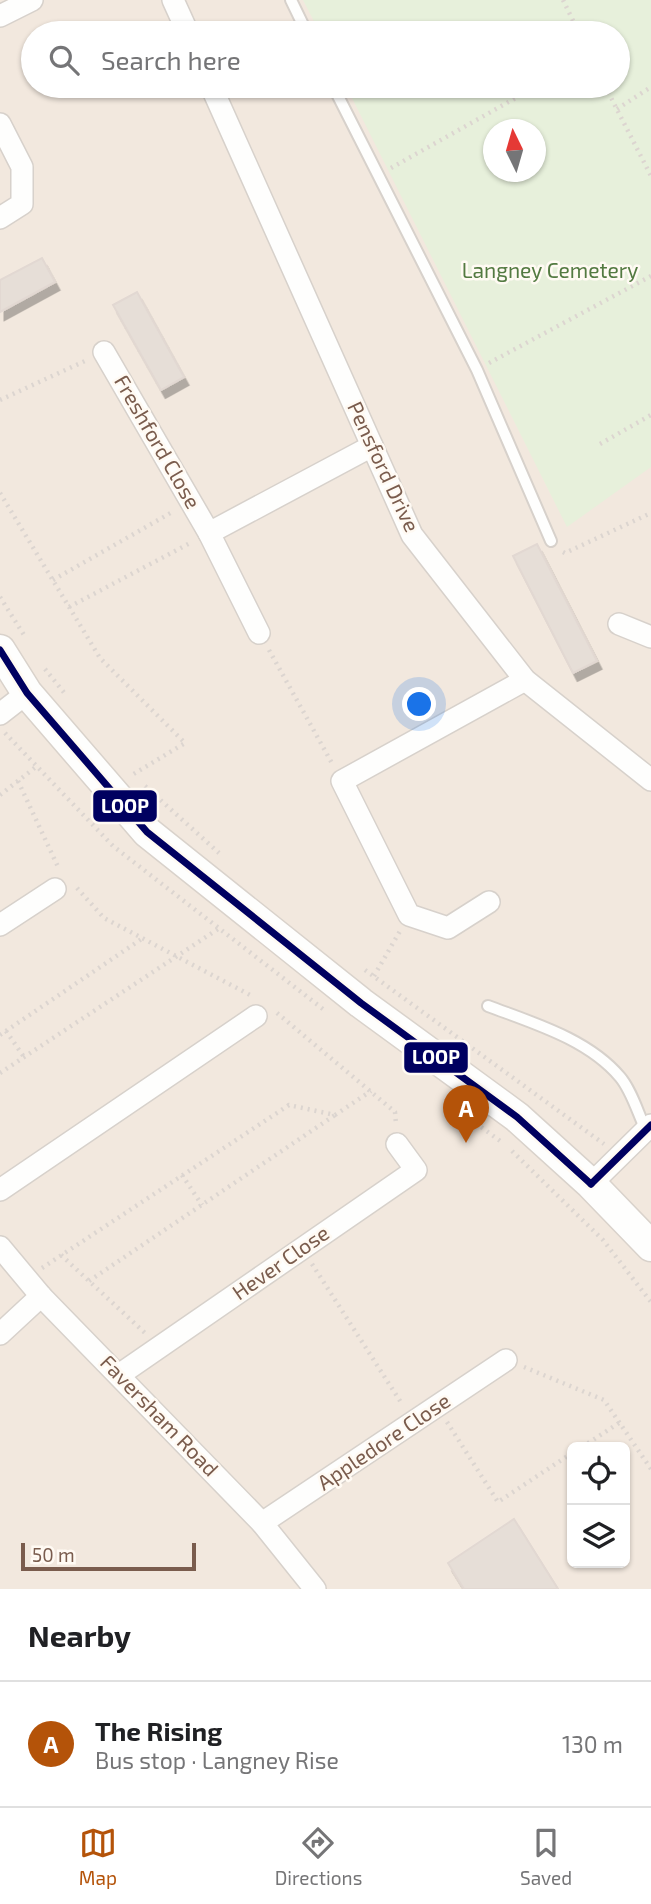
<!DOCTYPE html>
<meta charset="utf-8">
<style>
body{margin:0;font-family:"Exo 2",sans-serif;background:#f6f6f6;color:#202124}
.controls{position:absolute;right:21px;bottom:21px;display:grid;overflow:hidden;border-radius:10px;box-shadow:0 2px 5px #0004}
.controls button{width:63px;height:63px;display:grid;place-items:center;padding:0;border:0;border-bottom:2px solid #e0e0e0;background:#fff;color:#202124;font:35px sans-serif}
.compass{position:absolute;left:483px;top:119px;width:63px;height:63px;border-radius:50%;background:#fff;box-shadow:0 2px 5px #0004;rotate:355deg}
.scale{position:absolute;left:21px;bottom:18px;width:175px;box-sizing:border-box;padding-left:7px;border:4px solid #7a5c4d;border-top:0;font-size:19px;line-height:24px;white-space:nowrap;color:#7a5c4d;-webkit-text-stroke:5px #fffaf3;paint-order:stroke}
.you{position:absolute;left:420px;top:705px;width:24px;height:24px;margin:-18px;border:5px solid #fff;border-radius:50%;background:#1a73e8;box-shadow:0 0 0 10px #1a73e833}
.badge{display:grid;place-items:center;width:46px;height:46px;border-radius:50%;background:#b45309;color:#fff;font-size:23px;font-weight:700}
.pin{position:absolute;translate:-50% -58px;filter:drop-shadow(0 2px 4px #0008)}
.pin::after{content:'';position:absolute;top:37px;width:24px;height:21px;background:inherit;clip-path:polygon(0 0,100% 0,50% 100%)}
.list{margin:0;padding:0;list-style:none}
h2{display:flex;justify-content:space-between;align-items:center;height:91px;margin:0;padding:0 28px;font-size:30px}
h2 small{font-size:23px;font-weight:400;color:#757577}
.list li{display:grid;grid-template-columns:46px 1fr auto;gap:21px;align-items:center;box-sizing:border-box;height:126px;padding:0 28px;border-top:2px solid #e0e0e0}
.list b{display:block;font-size:26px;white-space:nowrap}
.list p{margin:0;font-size:23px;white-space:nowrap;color:#757577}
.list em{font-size:23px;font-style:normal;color:#757577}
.icon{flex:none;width:38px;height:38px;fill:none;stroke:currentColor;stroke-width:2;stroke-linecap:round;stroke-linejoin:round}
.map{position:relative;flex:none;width:651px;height:1589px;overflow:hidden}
.search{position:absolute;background:#fff;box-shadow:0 2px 5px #0004;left:21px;right:21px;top:21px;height:77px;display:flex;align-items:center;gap:18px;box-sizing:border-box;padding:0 24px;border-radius:38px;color:#757577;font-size:26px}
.sheet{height:217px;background:#fff}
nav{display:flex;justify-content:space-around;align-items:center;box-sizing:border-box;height:98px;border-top:2px solid #e0e0e0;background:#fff;font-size:19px;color:#757577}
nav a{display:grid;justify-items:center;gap:4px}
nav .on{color:#b45309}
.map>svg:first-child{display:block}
</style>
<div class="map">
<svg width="651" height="1589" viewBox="0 0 651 1589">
<defs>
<filter id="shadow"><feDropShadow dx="4.5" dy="8" stdDeviation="0" flood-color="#0004"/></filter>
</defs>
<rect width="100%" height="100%" fill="#f9f5f0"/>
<path fill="#f2e8de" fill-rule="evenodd" d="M0,0H651V1589H0ZM33,33H618V86H33ZM494,130H536V172H494ZM572,1447H625V1563H572Z"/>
<path fill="#e7f0db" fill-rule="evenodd" d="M303,0H651V467L567,527L346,86H618V33H320ZM494,130H536V172H494Z"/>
<g fill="#e6ded7" stroke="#e2d8d2" stroke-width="2" filter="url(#shadow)">
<path d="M42,258L55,282L0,312V280Z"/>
<path d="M137,292L184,377L161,390L113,305Z"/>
<path d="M537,544L597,661L573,673L513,556Z"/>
<path d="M514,1519L558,1589H464L448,1563Z"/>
</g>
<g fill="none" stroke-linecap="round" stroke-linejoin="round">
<g stroke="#d7d1cb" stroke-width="14">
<g id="service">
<path d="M291,0L307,33"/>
<path d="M333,86L477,370L551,541"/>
<path d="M488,1006C533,1023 588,1039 620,1077C632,1091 638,1114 646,1130"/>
</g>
</g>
<g stroke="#d7d1cb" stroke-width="24">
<g id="minor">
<path d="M173,0L188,33"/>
<path d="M0,16L32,0"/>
<path d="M211,86L412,535L525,680L651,780"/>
<path d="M0,124L22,167V204L0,218"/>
<path d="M104,352L209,533L259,633"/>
<path d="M209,533L372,446"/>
<path d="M619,624L651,637"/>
<path d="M0,714L27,693"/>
<path d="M489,902L448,928L409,915L342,781L525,680"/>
<path d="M0,925L55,889"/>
<path d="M591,1184L651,1125"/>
<path d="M0,1190L256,1016"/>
<path d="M0,1247L41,1296L262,1523L315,1589"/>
<path d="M0,1334L41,1296"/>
<path d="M119,1375L416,1170L397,1144"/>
<path d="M262,1523L506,1360"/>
</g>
</g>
<g stroke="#d9d2cb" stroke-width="33">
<path id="secondary" d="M0,650L27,693L147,832L361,1003L517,1117L591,1184L651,1246"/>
</g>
<g stroke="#dcd5d0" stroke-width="4.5" stroke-dasharray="2 5" stroke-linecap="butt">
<path d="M563,0L579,33"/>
<path d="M605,86L651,176"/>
<path d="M617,109L651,87"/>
<path d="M391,168L537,86"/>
<path d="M489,363L651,276"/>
<path d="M0,400L85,361"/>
<path d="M600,444L651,415"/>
<path d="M0,493L100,658L185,743L132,775"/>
<path d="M563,552L565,553L651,513"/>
<path d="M53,580L174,511"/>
<path d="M0,597L24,635"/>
<path d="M69,607L192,542"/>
<path d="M269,650L333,765"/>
<path d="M45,669L66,695"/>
<path d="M5,733L113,846L323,1009"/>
<path d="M18,781L59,869"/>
<path d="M145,786L219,853"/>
<path d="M0,795L37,766"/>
<path d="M77,888L104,918L250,995"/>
<path d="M365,970L604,1144"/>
<path d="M374,976L400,931"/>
<path d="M277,1013L395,1112L396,1124"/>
<path d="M6,1031L24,1057"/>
<path d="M0,1035L143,938"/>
<path d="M0,1073L218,929"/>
<path d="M470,1119L503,1143"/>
<path d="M512,1151L603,1240L651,1302"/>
<path d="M182,1175L202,1205"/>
<path d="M61,1255L145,1333"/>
<path d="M312,1264L402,1404"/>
<path d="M42,1268L289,1105L335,1115L371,1091"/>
<path d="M89,1281L335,1115"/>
<path d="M524,1367L604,1400L651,1469"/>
<path d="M447,1422L498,1502L572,1453"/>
<path d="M582,1447L619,1423"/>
</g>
<use href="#service" stroke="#fefefd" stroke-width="10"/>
<use href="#minor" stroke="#fefefd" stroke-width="21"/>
<use href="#secondary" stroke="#fefefd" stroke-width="30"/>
<g stroke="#fffaf3" stroke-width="12">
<g id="bus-1">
<path d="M0,650L27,693L147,832L361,1003L517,1117L591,1184"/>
<path d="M591,1184L651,1125"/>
</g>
</g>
<use href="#bus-1" stroke="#000060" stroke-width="7"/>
</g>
<g text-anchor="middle" stroke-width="5" stroke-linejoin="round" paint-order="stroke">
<g font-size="21" fill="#537a41" stroke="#fffaf3">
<text x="550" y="278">Langney Cemetery</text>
</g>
<g font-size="21" fill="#7a5c4d" stroke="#fffaf3">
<text transform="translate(157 442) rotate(60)" y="7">Freshford Close</text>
<text transform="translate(383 467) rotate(65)" y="7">Pensford Drive</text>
<text transform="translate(281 1263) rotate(-35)" y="7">Hever Close</text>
<text transform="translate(159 1416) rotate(46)" y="7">Faversham Road</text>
<text transform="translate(384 1442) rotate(-34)" y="7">Appledore Close</text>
</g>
</g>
<g stroke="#fffaf3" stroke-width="2.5">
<rect x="92" y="789" width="66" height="34" rx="7" fill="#000060"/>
<rect x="403" y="1041" width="66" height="33" rx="7" fill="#000060"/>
</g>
<g font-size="19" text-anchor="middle" font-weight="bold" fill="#fff">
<text x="125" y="813">LOOP</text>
<text x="436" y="1064">LOOP</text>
</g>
</svg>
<div class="controls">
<button><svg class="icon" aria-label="locate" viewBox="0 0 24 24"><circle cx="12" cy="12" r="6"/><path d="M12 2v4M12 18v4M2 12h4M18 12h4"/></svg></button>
<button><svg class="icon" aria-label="layers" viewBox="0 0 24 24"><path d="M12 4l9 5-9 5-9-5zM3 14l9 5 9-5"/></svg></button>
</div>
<svg class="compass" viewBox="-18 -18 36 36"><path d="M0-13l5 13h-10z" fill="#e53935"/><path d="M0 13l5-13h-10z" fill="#757577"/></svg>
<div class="scale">50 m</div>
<div class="you"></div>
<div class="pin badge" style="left:466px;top:1143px">A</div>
<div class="search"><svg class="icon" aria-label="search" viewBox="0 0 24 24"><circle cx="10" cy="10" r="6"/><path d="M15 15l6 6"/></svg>Search here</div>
</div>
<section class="sheet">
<h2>Nearby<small></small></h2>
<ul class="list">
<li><span class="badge">A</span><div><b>The Rising</b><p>Bus stop · Langney Rise</p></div><em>130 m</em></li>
</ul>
</section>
<nav>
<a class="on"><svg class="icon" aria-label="map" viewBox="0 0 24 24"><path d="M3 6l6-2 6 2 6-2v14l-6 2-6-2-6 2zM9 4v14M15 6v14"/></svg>Map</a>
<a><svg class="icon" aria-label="directions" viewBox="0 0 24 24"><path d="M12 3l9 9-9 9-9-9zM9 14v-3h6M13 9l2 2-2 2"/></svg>Directions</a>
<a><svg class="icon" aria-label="saved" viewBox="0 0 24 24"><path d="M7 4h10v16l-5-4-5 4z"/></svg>Saved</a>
</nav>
